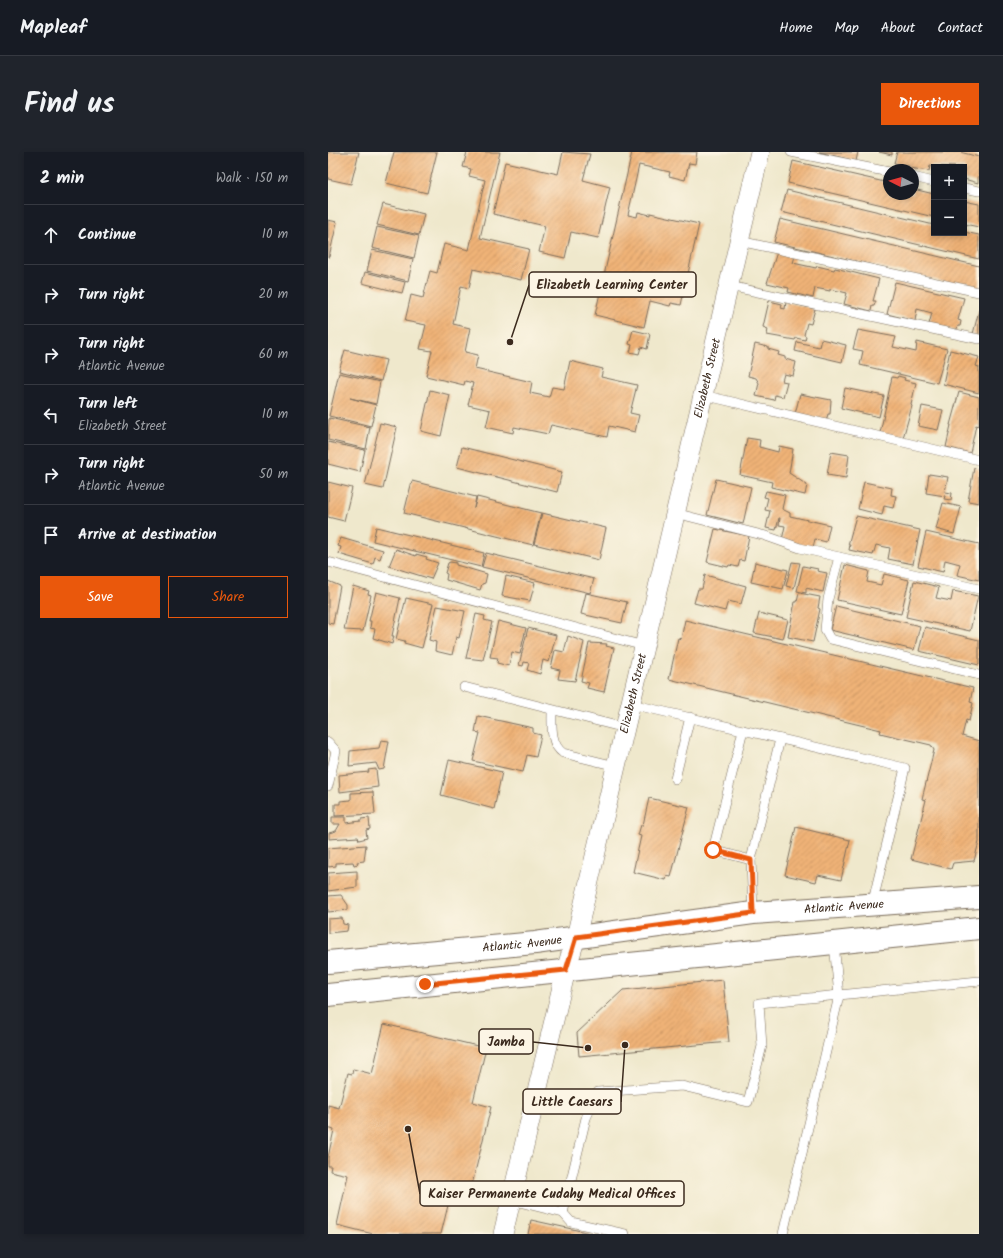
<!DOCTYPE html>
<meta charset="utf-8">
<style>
body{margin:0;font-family:Kalam,sans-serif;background:#20242c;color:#f1f3f6}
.controls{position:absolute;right:12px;top:12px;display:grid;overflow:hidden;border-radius:0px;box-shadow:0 2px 6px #0003}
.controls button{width:36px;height:36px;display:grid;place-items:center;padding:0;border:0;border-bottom:1px solid #363941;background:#171b24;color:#f1f3f6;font:20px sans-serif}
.compass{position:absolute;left:555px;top:12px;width:36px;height:36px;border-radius:50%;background:#171b24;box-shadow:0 2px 6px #0003;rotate:276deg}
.stop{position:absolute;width:12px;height:12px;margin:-9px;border:3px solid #ea580c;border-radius:50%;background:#fff}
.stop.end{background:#ea580c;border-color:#fff;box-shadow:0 1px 4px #0008}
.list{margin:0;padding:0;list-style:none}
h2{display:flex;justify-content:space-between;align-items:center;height:52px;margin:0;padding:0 16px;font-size:17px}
h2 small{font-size:13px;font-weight:400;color:#9ea1a6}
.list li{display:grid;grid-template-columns:26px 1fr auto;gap:12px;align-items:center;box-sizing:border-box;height:60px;padding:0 16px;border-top:1px solid #363941}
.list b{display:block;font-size:15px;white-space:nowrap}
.list p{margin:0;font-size:13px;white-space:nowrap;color:#9ea1a6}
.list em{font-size:13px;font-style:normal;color:#9ea1a6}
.actions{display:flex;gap:8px;padding:12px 16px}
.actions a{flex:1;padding:9px 0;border:1px solid #ea580c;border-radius:0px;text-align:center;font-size:14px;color:#ea580c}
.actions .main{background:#ea580c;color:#fff}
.icon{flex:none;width:22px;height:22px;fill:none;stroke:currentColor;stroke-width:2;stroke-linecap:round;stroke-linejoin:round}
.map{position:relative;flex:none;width:651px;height:1082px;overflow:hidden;border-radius:0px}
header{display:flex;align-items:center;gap:24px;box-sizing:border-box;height:56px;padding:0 20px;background:#171b24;border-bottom:1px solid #363941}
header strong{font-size:19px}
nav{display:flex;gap:22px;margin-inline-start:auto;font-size:14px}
.intro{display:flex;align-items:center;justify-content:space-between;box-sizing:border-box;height:96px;padding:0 24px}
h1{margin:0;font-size:28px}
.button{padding:10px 18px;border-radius:0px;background:#ea580c;color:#fff;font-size:14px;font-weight:700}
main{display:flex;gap:24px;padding:0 24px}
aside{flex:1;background:#171b24;border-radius:0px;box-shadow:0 2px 6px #0003}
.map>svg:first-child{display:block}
</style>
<header>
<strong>Mapleaf</strong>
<nav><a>Home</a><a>Map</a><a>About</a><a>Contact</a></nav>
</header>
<div class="intro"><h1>Find us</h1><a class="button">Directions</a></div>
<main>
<aside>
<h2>2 min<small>Walk · 150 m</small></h2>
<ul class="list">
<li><svg class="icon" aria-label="ahead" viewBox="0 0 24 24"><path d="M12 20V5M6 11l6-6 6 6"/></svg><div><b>Continue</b></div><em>10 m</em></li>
<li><svg class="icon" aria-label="right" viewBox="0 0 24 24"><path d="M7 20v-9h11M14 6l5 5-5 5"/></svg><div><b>Turn right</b></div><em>20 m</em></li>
<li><svg class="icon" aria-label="right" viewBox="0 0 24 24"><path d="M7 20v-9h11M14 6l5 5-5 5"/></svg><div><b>Turn right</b><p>Atlantic Avenue</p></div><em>60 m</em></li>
<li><svg class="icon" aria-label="left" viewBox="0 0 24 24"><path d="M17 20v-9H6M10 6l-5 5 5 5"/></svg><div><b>Turn left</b><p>Elizabeth Street</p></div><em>10 m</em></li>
<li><svg class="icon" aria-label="right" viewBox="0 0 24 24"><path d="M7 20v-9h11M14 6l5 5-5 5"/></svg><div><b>Turn right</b><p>Atlantic Avenue</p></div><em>50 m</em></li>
<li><svg class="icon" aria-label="arrive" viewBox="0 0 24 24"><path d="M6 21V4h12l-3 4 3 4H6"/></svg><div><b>Arrive at destination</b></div></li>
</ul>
<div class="actions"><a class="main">Save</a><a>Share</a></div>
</aside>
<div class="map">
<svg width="651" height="1082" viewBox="0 0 651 1082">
<defs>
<pattern id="building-hatch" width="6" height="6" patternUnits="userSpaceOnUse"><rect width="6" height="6" fill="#f0b377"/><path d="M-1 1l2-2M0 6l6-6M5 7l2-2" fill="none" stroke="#c49261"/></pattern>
</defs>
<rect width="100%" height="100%" fill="#fcf5e5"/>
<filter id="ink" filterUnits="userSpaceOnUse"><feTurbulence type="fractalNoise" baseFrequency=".025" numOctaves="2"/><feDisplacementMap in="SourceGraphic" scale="8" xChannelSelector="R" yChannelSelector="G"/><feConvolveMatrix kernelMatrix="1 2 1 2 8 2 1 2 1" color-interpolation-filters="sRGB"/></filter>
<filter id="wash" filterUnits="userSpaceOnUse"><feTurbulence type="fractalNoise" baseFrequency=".012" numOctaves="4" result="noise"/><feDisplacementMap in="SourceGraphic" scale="16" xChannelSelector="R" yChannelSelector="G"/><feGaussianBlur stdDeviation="0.9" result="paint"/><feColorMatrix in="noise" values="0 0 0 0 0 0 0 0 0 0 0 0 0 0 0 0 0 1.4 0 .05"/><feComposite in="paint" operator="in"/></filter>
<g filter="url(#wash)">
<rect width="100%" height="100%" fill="#efe8cc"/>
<g id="blocks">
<g fill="url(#building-hatch)">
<path d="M0,0H31L23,32L0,27Z"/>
<path d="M66,0H109L99,41L58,31Z"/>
<path d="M139,0H172L152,86L201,97L193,128L145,117L141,136L133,134L125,172L142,176L137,200L150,203L147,217L204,230L202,241L221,245L224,235L236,237L242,209L275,217L273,225L309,233L302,261L311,263L307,280L281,274L279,285L223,273L220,282L186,275L185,281L158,275L162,258L140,253L145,231L137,229L136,233L98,224L104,199L92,197L98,173L77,169L83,143L95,146L102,119L109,121L116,92L141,98L157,28L141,24L143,17L135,15Z"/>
<path d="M235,0L262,2L255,28L282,35L270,86L243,80L237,106L211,100L217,74L165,62L177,10L230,22Z"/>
<path d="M304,0H369L367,12L361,11L357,28L341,24L342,20L311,13L300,63L309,65L310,60L322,63V61L371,72L353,153L343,151L342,154L322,149L316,175L267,163Z"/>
<path d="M491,0H530L528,9Z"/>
<path d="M551,0H564V3Z"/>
<path d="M569,0H632L651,5L650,31L636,27V15L602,14L601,19L581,16V14L566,11Z"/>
<path d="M465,9L561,31V42H585V37L606,42V65L460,31Z"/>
<path d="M459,38L606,73V81L636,80L651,83V107L453,60Z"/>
<path d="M636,49L651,52V75L636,72Z"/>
<path d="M55,52L96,62L91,83L49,73Z"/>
<path d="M452,67L651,114V138L446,90Z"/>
<path d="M0,68L9,70L1,105H0Z"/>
<path d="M49,75L91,84L86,106L44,96Z"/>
<path d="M44,98L85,107L80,129L39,119Z"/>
<path d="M449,100L467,104L465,111L488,116L489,114L506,118L507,116L551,127L545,149H548L546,154H544L543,159L516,152L519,141L502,137V139L487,136L485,146L460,140L461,136L439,131Z"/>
<path d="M37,120L77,130L74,141L34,131Z"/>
<path d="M567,130L636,146L630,168L633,169L632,174H630L628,179L601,172L604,161L589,157L587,169L559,162Z"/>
<path d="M441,149L454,152L453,156L457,157L458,150L487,157L483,172L479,171L476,183L478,184L477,188L468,186L467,188L439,183L440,177L435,175Z"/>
<path d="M651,158V184L645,182Z"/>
<path d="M305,178L322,182L319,197L313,195L311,202L302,200L304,193L301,192Z"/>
<path d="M530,178L568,185L565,195L588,200L589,190L619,197L609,231L532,213L535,199L525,197Z"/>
<path d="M493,187L518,193L514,210L467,199L469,190L491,195Z"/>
<path d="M427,192L440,195V197L451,200L450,203L457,205V207L468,210L465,224L456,222L454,229L459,230L455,245L447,243L446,248L428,244L431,231L428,226L420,224Z"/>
<path d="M17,198L58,208L53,229L11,219Z"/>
<path d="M622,198L651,205L648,214L651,215V241L615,232Z"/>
<path d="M11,221L52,230L48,252L22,246L48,253L43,274L1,264Z"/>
<path d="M570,224L577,226L576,228L588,231L583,253L584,254L575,286L552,281L564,225L569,226Z"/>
<path d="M517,236L556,244L551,265L513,256Z"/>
<path d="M102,238L122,243L113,284L93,279Z"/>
<path d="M631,240L651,245V274L648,273L642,301L618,295L623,273H622Z"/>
<path d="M472,242L503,248L502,262H500L498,269L467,262Z"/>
<path d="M594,254L615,258L610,278L590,274Z"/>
<path d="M1,266L42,275L38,297L0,288Z"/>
<path d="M52,271L69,275L55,337L37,333Z"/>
<path d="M419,286L432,288L431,295L450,300L451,294L465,297L461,321L479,333L477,343L443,335L444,330L412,323Z"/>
<path d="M0,290L37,298L32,320L0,312Z"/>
<path d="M134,295L234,320L229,340L129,315Z"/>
<path d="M503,300L521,303L518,326L499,323Z"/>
<path d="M646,316L651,317V351L640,349Z"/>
<path d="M601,322L620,325L617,340L624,341L623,348L616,347L617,344L598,341Z"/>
<path d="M388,327L423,335L415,372L379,363Z"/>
<path d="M84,329L148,345L146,356L149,345L213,361L205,393L76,361Z"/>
<path d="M0,330L24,336L16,369L0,365Z"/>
<path d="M536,330L564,336L563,343L568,344L565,356L556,354L554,363L530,357Z"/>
<path d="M438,339L457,343L454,357L462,361V364L502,373L498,390L487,387L485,396L454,388L457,374L451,373L452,366H451L448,378L438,376L442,359L437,358L440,346L436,345Z"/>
<path d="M615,351L633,355L626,382L608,377Z"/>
<path d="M214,361L278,376L271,408L206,392Z"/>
<path d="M528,364L592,378L585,412L560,407L562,396L548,393L545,403L521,398L522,393H520Z"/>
<path d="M48,375L156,401L153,415L45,389Z"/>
<path d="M387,377L421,384L416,409L412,408L410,415L401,413L400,415L379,410Z"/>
<path d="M598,380L651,392V428L629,423L632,412L617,408L615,420L590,414Z"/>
<path d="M13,386L55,398L52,407L47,405L45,412L11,402L13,395L10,394Z"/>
<path d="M68,397L88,404V402L99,405L98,407L110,411L103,427L61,414Z"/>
<path d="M158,401L266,427L262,441L154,415Z"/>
<path d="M122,410L128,411V413L159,422L157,431L154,432L152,438L118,428L119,422L117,421L120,411Z"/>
<path d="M427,410L460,418L455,437L423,430Z"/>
<path d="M464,410L472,411L466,436L458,434Z"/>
<path d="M517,413L541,419L539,430L553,433L556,422L581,428L573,462L509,448Z"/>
<path d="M475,414L490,417L489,419L499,421L495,440L478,436V441L469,439Z"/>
<path d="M377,423L418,434L413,452L400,449L397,459L366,451L370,437H374Z"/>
<path d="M178,424L207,431L202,449L174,444Z"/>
<path d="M0,429L12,434L5,472L0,471Z"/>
<path d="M586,429L611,435L608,446L623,449L625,439L650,444L642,479L578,465Z"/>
<path d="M25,434L41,439L40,442L43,443L35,479L16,478Z"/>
<path d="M48,440L72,446L64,484H66L64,492L45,486L47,477L42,476L43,469H41Z"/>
<path d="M258,441L299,450L294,471L253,462Z"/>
<path d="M471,441L492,445L490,456L492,457L485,490L460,485L467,450H469Z"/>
<path d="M78,446L105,452L94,496L76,491L77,489L68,487Z"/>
<path d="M109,454L137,459L131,486L128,485L124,503L107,499L108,490L101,488Z"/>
<path d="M508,454L592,474L586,498L502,478Z"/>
<path d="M431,461L460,468L455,487L426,481Z"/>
<path d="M148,462L157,464L156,468L164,470L155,508L138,506Z"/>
<path d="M357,468L645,536L642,550L645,551L641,569L638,568L634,584L651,589V690L646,709L625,711L623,717L583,707L598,648L594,647L606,598L603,593L552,581L553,578L341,527L350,486L353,487Z"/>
<path d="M170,469L198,476L192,502L184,500L181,514L169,511L170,506L162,505Z"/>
<path d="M597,475L651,488V513L591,499Z"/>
<path d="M200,476L228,483L221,510L215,508L212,522L199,518L201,511L196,510L195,514L191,513Z"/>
<path d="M240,484L256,490L247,529L230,527L232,518L223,516L227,498L236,500Z"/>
<path d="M261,491L279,492L278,494L286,496L276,540L259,536L261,531L253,529Z"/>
<path d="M150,564L205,576V581L213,583L208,605L199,603L195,620L145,609L152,581L147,580Z"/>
<path d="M53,588L61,589L56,617L51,618L48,611L21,614L22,599L51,596Z"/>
<path d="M121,608L174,620L166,657L113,643Z"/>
<path d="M48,617L50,635L12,640L11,623L41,620L40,618Z"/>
<path d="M45,640L47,662L7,664V652H12V649L23,648V641Z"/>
<path d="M321,646L361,655L343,725L339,724L338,728L305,720L313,684L310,683L313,673H315Z"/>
<path d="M4,665H18V671L33,669V667L41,666L42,677L38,678L39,686L31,688L30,685L1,687V681L8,679L12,672H4Z"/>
<path d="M468,675L522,688L513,728L490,723L488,730L457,723Z"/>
<path d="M38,693L36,709L29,710L30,712L26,713L25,710L8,711V714L0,715V696Z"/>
<path d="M29,719V735L0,739V721Z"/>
<path d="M13,743L20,753V758L0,760V744Z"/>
<path d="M14,766L15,772L20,773L19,779L0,781V767Z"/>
<path d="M395,828L401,890L251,904L249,881L295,838Z"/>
<path d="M56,872L158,896L145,950L163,955L141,1045L123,1041L113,1082H45L9,1073L20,1023L2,1019L3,1014H0V1005L6,978L0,976V953L11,956L20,921L24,922L25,917L44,922Z"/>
<path d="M203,1068L262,1081V1082H200Z"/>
</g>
</g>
</g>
<g filter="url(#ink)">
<use href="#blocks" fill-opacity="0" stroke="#7a6c5b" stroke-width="1"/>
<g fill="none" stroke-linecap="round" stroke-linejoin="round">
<g stroke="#7a6c5b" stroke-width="10">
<g id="lane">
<path d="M463,0L561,20"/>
<path d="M585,25L606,30"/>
<path d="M636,36L651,39"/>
<path d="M411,89L651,140"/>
<path d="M401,134L651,187"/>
<path d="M375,243L651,308"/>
<path d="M347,361L438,384L472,396L651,437"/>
<path d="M511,405L500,447L497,478L502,487L651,523"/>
<path d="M0,410L316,494"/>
<path d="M136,535L297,576"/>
<path d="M303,552L577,616L544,753"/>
<path d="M224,559C224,573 222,592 235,601L288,614"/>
<path d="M415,578L385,698L423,708L425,761"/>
<path d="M0,590L8,599L0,634"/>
<path d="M347,627L362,565"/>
<path d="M423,708L452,587"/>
<path d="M183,1048L235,1061L243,1070L297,1082"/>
<path d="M235,1061L258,966L270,940L354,934L420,950L434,894L431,851L651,829"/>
<path d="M455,1082L511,844L506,791"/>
</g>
</g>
<g stroke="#7a6c5b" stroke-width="20">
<g id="street">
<path id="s1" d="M175,1082L238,818L248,785L432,0"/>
</g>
</g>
<g stroke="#7a6c5b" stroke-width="24">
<g id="primary">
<path id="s2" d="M0,810L207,791L425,761L651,745"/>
<path d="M0,843L651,776"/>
</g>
</g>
<use href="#lane" stroke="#fff" stroke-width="9"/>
<use href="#street" stroke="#fff" stroke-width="19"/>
<use href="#primary" stroke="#fff" stroke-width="22"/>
</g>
</g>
<g fill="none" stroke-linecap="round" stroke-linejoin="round" filter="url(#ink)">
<path stroke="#ea580c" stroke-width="5" d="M97,832L238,818L248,785L425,761L423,708L385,698"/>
</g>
<g text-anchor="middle" stroke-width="4" stroke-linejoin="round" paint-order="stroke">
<g font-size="12" fill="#3b2a1e" stroke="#fcf5e5">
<text dy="4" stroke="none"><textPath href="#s1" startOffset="880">Elizabeth Street</textPath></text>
<text dy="4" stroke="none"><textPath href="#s1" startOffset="556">Elizabeth Street</textPath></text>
<text dy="4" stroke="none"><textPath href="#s2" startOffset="519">Atlantic Avenue</textPath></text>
<text dy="4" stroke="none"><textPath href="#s2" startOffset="195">Atlantic Avenue</textPath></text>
</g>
</g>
<path fill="none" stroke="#3b2a1e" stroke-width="1.5" d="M182 190L201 133M260 896L205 890M297 893L293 950M80 977L92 1042"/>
<g fill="#3b2a1e" stroke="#fcf5e5" stroke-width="1.5">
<circle cx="182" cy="190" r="4"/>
<circle cx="260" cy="896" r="4"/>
<circle cx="297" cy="893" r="4"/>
<circle cx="80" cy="977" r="4"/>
</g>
<g fill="#fcf5e5" stroke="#3b2a1e" stroke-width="1.5">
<rect x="201" y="120" width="167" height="25" rx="4"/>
<rect x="151" y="877" width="54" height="25" rx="4"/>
<rect x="195" y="937" width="98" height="25" rx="4"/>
<rect x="92" y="1029" width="264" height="25" rx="4"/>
</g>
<g font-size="13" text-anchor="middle" font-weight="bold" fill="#3b2a1e">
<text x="284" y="137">Elizabeth Learning Center</text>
<text x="178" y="894">Jamba</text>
<text x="244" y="954">Little Caesars</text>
<text x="224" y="1046">Kaiser Permanente Cudahy Medical Offices</text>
</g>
</svg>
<div class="controls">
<button>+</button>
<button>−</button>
</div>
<svg class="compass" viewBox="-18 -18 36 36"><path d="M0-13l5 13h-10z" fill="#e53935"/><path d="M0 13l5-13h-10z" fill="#9ea1a6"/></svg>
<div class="stop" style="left:385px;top:698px"></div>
<div class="stop end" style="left:97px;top:832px"></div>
</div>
</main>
